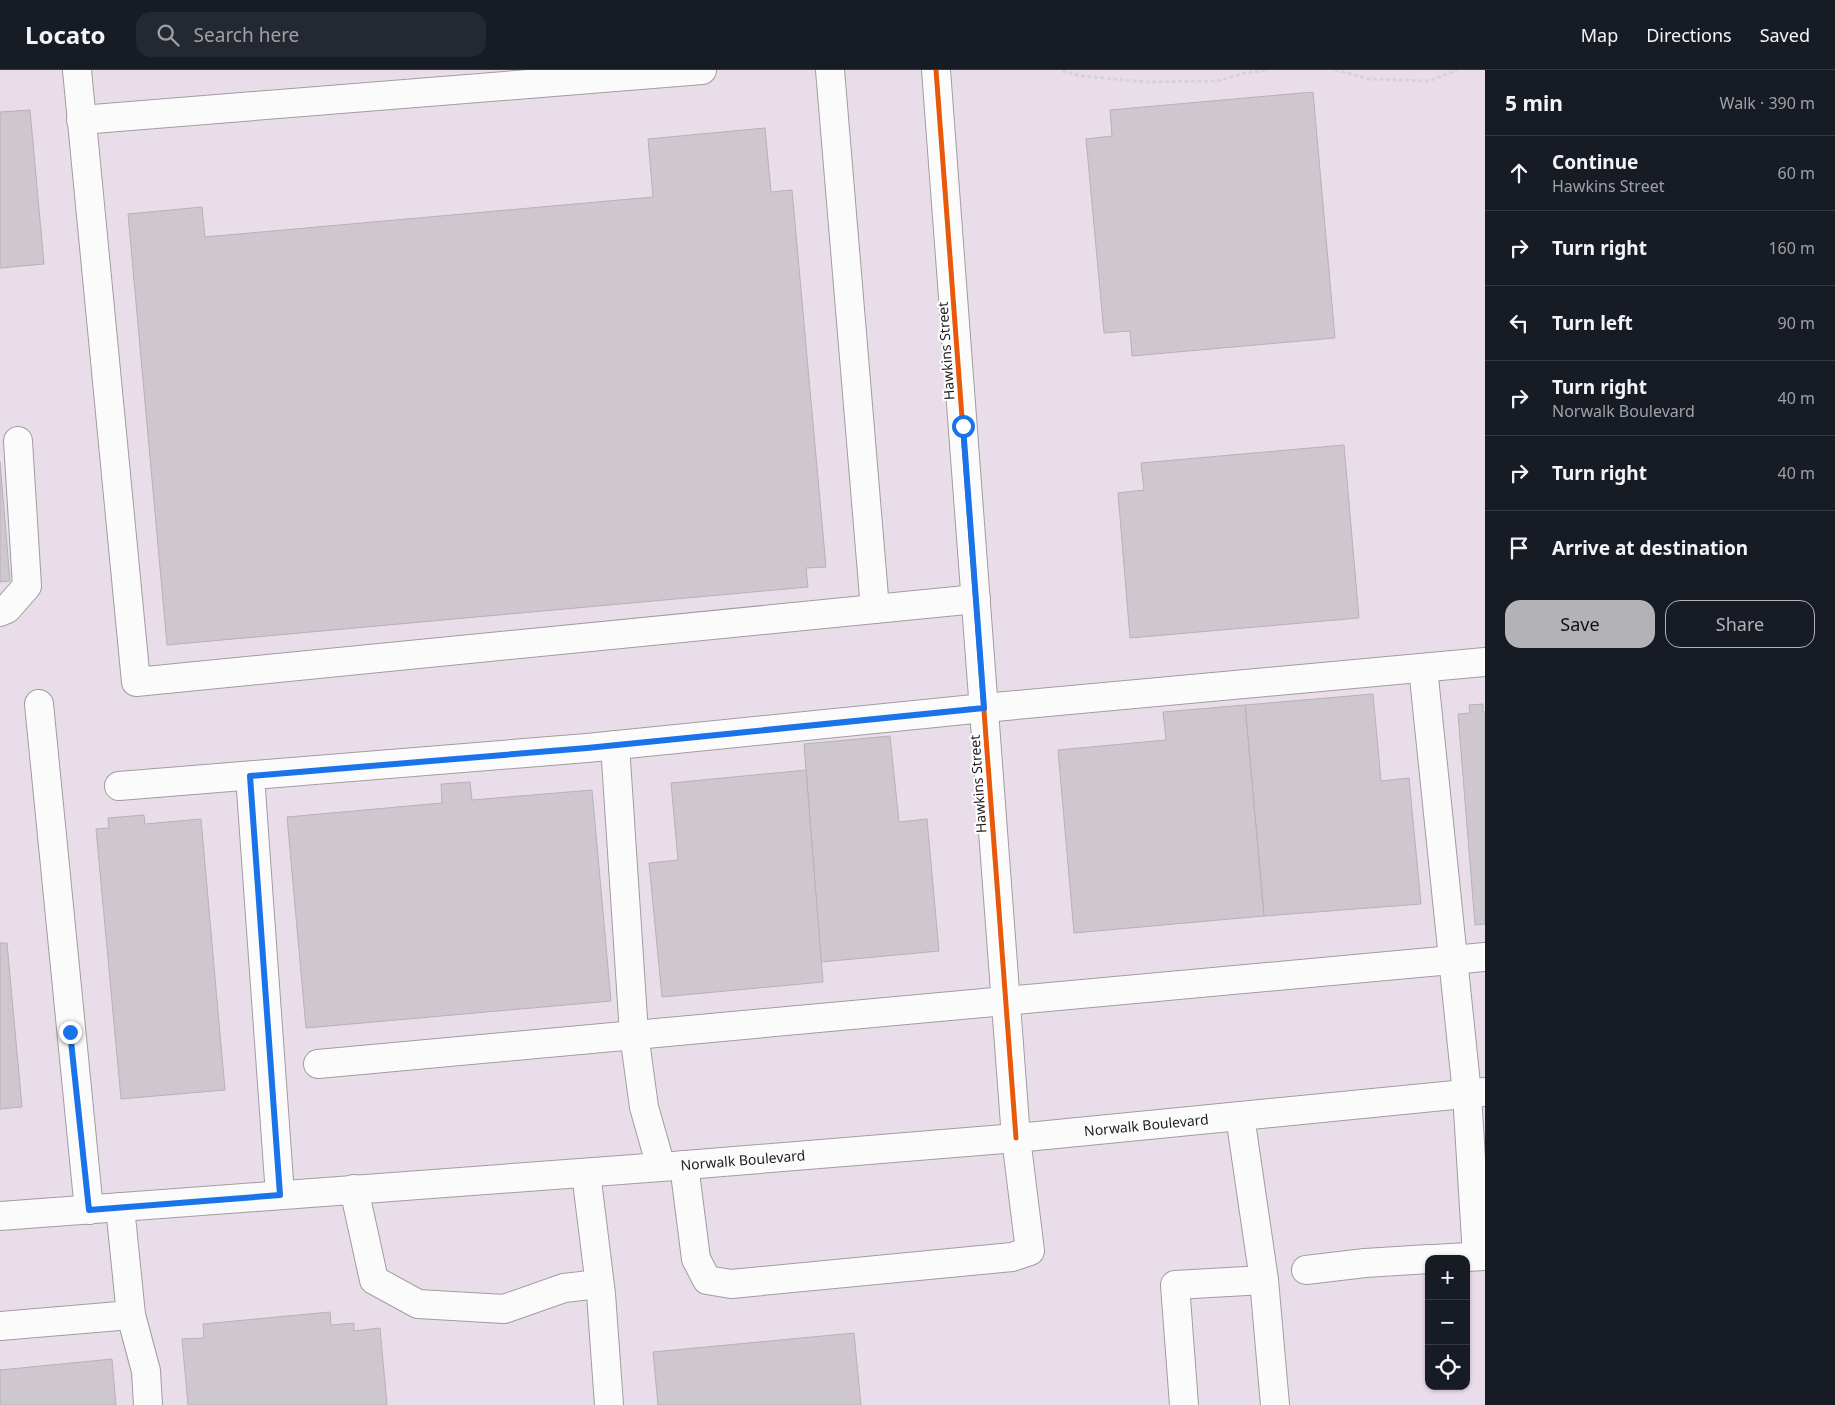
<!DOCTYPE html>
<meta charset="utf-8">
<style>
body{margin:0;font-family:"Noto Sans",sans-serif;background:#242831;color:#f1f3f6}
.controls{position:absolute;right:15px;bottom:15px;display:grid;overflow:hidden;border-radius:10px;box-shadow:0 1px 4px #0004}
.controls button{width:45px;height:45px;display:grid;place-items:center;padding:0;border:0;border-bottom:1px solid #363941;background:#171b24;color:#f1f3f6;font:25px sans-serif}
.stop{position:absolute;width:15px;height:15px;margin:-11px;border:4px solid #1a73e8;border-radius:50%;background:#fff}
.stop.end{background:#1a73e8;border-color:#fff;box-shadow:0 1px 5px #0008}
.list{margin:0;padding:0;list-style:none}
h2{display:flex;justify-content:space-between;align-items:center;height:65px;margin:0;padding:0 20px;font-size:21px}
h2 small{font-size:16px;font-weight:400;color:#9ea1a6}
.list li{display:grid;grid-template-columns:32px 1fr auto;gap:15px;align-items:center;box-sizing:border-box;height:75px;padding:0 20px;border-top:1px solid #363941}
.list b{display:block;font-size:19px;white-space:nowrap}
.list p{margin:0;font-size:16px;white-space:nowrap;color:#9ea1a6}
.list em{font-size:16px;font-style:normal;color:#9ea1a6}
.actions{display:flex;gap:10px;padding:15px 20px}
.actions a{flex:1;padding:11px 0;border:1px solid #b3b2b6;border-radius:15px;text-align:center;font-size:18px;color:#b3b2b6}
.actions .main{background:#b3b2b6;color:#111}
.icon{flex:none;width:28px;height:28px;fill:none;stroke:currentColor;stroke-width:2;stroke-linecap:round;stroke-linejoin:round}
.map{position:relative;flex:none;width:1485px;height:1335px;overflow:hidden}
header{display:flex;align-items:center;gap:30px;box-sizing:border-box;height:70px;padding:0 25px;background:#171b24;border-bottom:1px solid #363941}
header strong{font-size:24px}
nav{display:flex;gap:28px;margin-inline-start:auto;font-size:18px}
.search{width:350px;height:45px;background:#242831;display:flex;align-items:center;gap:12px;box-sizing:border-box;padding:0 18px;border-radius:15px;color:#9ea1a6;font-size:19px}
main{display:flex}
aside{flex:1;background:#171b24}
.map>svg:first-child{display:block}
</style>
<header>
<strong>Locato</strong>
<div class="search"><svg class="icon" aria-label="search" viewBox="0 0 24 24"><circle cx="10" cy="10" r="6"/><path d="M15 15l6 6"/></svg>Search here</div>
<nav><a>Map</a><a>Directions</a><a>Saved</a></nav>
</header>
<main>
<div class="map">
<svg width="1485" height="1335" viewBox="0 0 1485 1335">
<rect width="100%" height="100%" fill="#ede7ed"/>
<path fill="#eaddea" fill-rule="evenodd" d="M0,0H1485V1335H0ZM1429,1189H1466V1316H1429Z"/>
<g fill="#cec7ce" stroke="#b7b2b7">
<path d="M1313,22L1335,268L1132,286L1130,261L1104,263L1086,69L1112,66L1110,40Z"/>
<path d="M30,40L44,194L0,198V42Z"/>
<path d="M765,58L771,122L792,120L826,497L806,498L808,517L167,575L128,144L202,137L205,167L653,127L648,69Z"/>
<path d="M1344,375L1359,548L1130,568L1118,423L1144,420L1141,393Z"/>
<path d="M0,392L10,511L0,512Z"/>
<path d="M1373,624L1381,711L1409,708L1421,834L1264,846L1245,635Z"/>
<path d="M1483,634V642H1485V854L1475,855L1458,644L1470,643L1469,635Z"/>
<path d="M1245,635L1264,846L1074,863L1058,680L1166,670L1163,642Z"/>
<path d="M890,666L899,752L927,749L939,881L821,892L804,674Z"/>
<path d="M806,700L823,912L662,927L649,793L678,790L671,713Z"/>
<path d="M470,712L472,730L592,720L611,931L306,958L287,747L442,733L441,714Z"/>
<path d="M144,745L145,754L201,749L225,1020L121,1029L96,759L109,758L108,748Z"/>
<path d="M0,873H7L22,1037L0,1039Z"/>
<path d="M330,1242L331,1255L354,1253V1261L380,1258L387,1335H188L182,1269L204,1268L203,1254Z"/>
<path d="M854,1263L861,1335H658L653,1282Z"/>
<path d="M112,1289L116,1335H0V1300Z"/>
</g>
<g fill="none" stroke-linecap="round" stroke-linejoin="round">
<g stroke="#a19ca1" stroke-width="30">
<g id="minor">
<path d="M77,0L136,612L976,529"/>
<path d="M830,0L875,539"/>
<path d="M81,50L702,0"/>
<path d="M0,542L7,539L27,516L18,371"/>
<path d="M1423,598L1467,1024L1477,1186"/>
<path d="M39,634L89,1140"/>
<path d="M615,675L634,964L644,1037L661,1097"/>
<path d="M250,706L280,1125"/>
<path d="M119,716L587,678L984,638L1485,592"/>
<path d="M318,994L1485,887"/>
<path d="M684,1095L696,1189L707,1210L731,1214L1012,1187L1030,1181L1016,1068L936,0"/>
<path d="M586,1103L601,1224L609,1335"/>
<path d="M354,1119L374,1210L418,1234L504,1239L564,1218L599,1214"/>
<path d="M1434,1189L1485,1186"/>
<path d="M1306,1200L1365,1193L1429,1189"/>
<path d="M1264,1210L1275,1335"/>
<path d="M131,1245L146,1301L148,1335"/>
<path d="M0,1256L131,1245L120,1137"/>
<path d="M1184,1335L1175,1215L1264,1210L1240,1046"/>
</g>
</g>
<g stroke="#a19ca1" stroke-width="30">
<g id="major">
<path id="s1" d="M0,1146L661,1097L1016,1068L1485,1022"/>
</g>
</g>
<g stroke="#d6d3d6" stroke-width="3" stroke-dasharray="4 2.5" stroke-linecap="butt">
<path d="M1335,0L1370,9L1429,11L1457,0"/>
<path d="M1062,1L1083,6L1146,12L1217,11L1245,3L1268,0"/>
</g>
<use href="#minor" stroke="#fcfbfc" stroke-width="28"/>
<use href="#major" stroke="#fcfbfc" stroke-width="28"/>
<g stroke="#fff" stroke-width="8">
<path id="cycleway" d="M936,0L1016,1068"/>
</g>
<use href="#cycleway" stroke="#e8590c" stroke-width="5"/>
</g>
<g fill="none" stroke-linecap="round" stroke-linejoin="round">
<path stroke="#1a73e8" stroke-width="6" d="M70,962L89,1140L280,1125L250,706L587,678L984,638L963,356"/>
</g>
<g text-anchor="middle" stroke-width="4" stroke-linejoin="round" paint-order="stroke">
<g font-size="14" fill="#1f1b1f" stroke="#fff">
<text transform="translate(946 281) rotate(-94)" y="5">Hawkins Street</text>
<text transform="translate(978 714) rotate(-94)" y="5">Hawkins Street</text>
<text dy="5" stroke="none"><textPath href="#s1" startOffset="1150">Norwalk Boulevard</textPath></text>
<text dy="5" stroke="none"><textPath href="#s1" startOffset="745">Norwalk Boulevard</textPath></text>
</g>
</g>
</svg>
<div class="controls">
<button>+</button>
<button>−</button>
<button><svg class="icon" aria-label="locate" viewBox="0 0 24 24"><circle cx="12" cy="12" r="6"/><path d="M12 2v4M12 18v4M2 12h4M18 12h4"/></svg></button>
</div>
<div class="stop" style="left:963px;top:356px"></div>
<div class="stop end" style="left:70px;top:962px"></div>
</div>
<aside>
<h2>5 min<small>Walk · 390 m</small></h2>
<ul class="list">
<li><svg class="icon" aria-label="ahead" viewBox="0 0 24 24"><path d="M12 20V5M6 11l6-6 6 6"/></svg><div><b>Continue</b><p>Hawkins Street</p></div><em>60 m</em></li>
<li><svg class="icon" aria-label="right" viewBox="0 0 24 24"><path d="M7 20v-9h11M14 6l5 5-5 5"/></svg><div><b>Turn right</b></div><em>160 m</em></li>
<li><svg class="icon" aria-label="left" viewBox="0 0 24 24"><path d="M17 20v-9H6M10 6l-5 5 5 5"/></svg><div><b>Turn left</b></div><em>90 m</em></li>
<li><svg class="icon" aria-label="right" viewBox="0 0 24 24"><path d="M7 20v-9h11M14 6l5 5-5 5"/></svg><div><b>Turn right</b><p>Norwalk Boulevard</p></div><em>40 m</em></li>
<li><svg class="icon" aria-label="right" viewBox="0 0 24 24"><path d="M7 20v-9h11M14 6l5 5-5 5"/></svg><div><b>Turn right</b></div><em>40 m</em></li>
<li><svg class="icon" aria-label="arrive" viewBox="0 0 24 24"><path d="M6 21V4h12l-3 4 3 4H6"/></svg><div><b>Arrive at destination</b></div></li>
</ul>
<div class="actions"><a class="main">Save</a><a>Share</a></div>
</aside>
</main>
